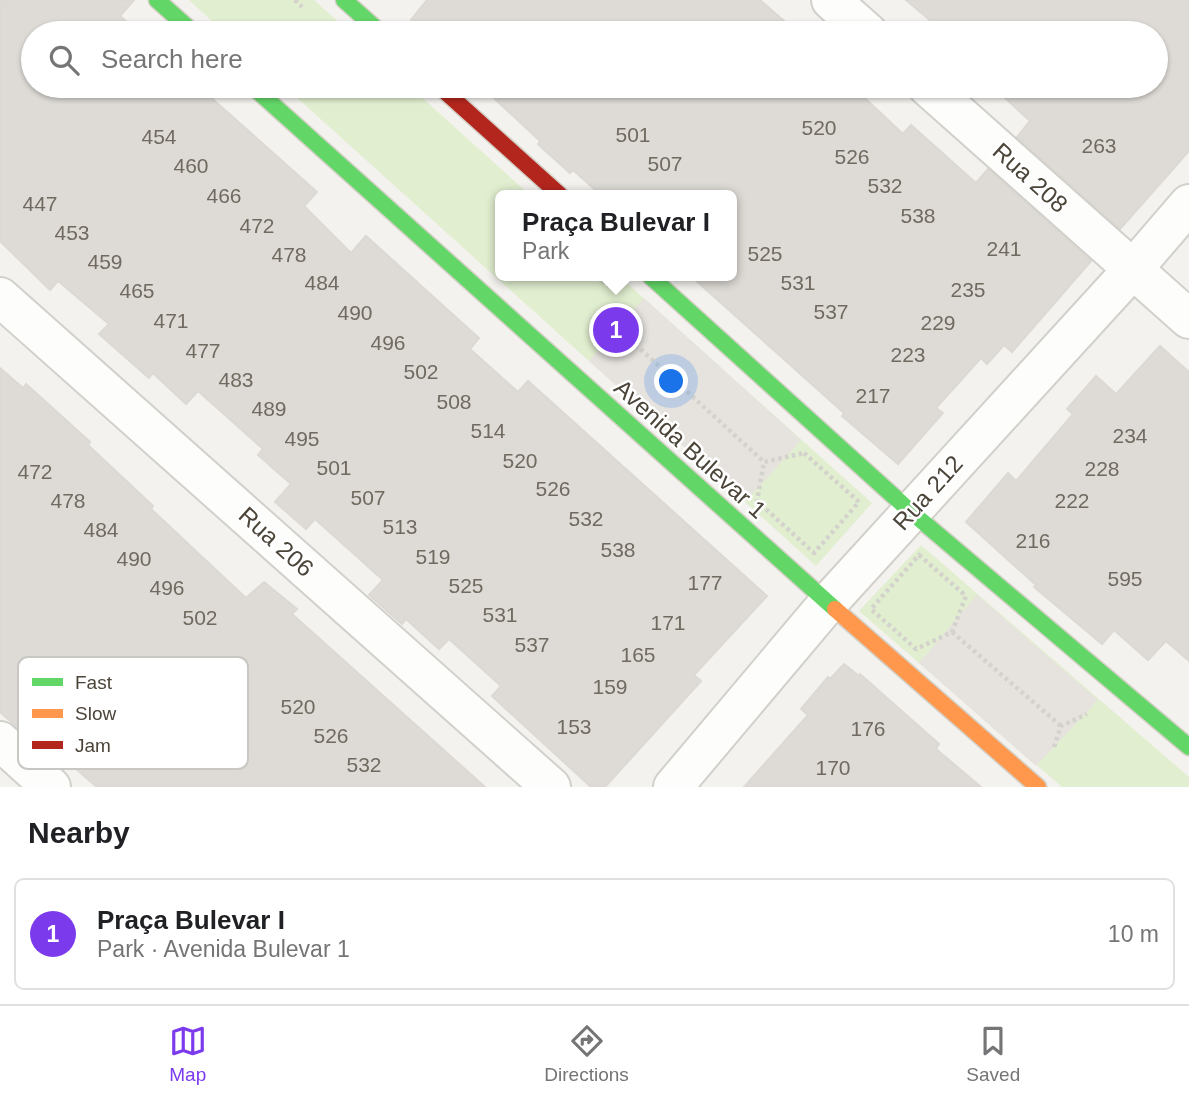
<!DOCTYPE html>
<meta charset="utf-8">
<style>
body{margin:0;font-family:Arial,sans-serif;background:#f6f6f6;color:#202124}
.you{position:absolute;left:672px;top:382px;width:24px;height:24px;margin:-18px;border:5px solid #fff;border-radius:50%;background:#1a73e8;box-shadow:0 0 0 10px #1a73e833}
.badge{display:grid;place-items:center;width:46px;height:46px;border-radius:50%;background:#7c3aed;color:#fff;font-size:23px;font-weight:700}
.pin{position:absolute;translate:-50% -50%;border:4px solid #fff;box-shadow:0 2px 7px #0006}
.popup{position:absolute;left:495px;top:190px;width:242px;height:91px;box-sizing:border-box;display:grid;place-content:center;border-radius:10px;background:#fff;filter:drop-shadow(0 2px 5px #0005);font-size:23px;white-space:nowrap;color:#757577}
.popup b{font-size:26px;color:#202124}
.popup::after{content:'';position:absolute;left:50%;top:100%;margin-left:-14px;border:14px solid transparent;border-top-color:#fff}
.list{margin:0;padding:0;list-style:none}
h2{display:flex;justify-content:space-between;align-items:center;height:91px;margin:0;padding:0 28px;font-size:30px}
h2 small{font-size:23px;font-weight:400;color:#757577}
.list li{display:grid;grid-template-columns:46px 1fr auto;gap:21px;align-items:center;box-sizing:border-box;height:112px;margin:0 14px 14px;padding:0 14px;border:2px solid #e0e0e0;border-radius:10px}
.list b{display:block;font-size:26px;white-space:nowrap}
.list p{margin:0;font-size:23px;white-space:nowrap;color:#757577}
.list em{font-size:23px;font-style:normal;color:#757577}
.icon{flex:none;width:38px;height:38px;fill:none;stroke:currentColor;stroke-width:2;stroke-linecap:round;stroke-linejoin:round}
.map{position:relative;flex:none;width:1189px;height:787px;overflow:hidden}
.search{position:absolute;background:#fff;box-shadow:0 2px 5px #0004;left:21px;right:21px;top:21px;height:77px;display:flex;align-items:center;gap:18px;box-sizing:border-box;padding:0 24px;border-radius:38px;color:#757577;font-size:26px}
.sheet{height:217px;background:#fff}
nav{display:flex;justify-content:space-around;align-items:center;box-sizing:border-box;height:98px;border-top:2px solid #e0e0e0;background:#fff;font-size:19px;color:#757577}
nav a{display:grid;justify-items:center;gap:4px}
nav .on{color:#7c3aed}
.map>svg:first-child{display:block}
</style>
<div class="map">
<svg width="1189" height="787" viewBox="0 0 1189 787">
<rect width="100%" height="100%" fill="#f4f2ee"/>
<g fill="#e1eecf">
<path d="M189,0H314L351,33H225Z"/>
<path d="M284,86H409L530,195H500V276H619L872,503L816,566Z"/>
<path d="M921,545L1189,777V787H1062L859,611Z"/>
</g>
<g fill="#e6e3df">
<path d="M644,298L801,440L745,502L589,361Z"/>
<path d="M977,595L1098,700L1036,766L919,663Z"/>
</g>
<g fill="#dedbd6" stroke="#dcd9d4" stroke-width="2">
<path d="M0,0H134L120,16L140,33H33V86H198L317,192L304,206L351,253L366,236L479,338L470,349L518,392L528,381L767,596L694,675L701,681L605,787H591L492,696L501,686L449,639L439,649L406,619L402,624L369,595L383,580L315,519L306,529L275,502L291,484L258,455L263,449L198,391L186,404L153,373L149,378L99,334L109,324L58,281L50,290L0,241Z"/>
<path d="M427,0H760L798,33H425L411,20Z"/>
<path d="M906,0H1189V151L1120,229L1017,137L1030,121L992,86H1156V33H936L934,31L938,27Z"/>
<path d="M481,86H852L903,134L911,125L976,183L988,169L1091,261L1012,352L1004,345L987,364L981,358L936,408L943,413L898,464L842,416L844,413L691,276H732V195H601L573,170L570,173L538,144L540,141Z"/>
<path d="M1160,346L1189,372V661L1166,641L1148,660L1114,630L1102,644L1034,587L1036,585L966,522L1008,473L1016,481L1073,414L1067,409L1096,376L1116,394Z"/>
<path d="M0,368L23,388L26,384L56,411L90,442L88,445L153,506L151,509L246,598L264,582L297,609L292,614L485,787H97L53,749L48,755L0,712Z"/>
<path d="M844,664L859,676L860,674L939,744L936,749L981,787H744L808,715L801,709L828,677L830,679Z"/>
</g>
<g fill="none" stroke-linecap="round" stroke-linejoin="round">
<g stroke="#d2d0cb" stroke-width="42">
<g id="street">
<path d="M831,0L868,33"/>
<path d="M927,86L1189,319"/>
<path d="M0,297L551,787"/>
<path d="M0,741L51,787"/>
<path d="M673,787L828,603L1133,269L1189,204"/>
</g>
</g>
<g stroke="#d3cfc5" stroke-width="19">
<g id="fast">
<path d="M157,0L194,33"/>
<path d="M344,0L381,33"/>
<path d="M252,86L835,609"/>
<path d="M650,276L910,511L1189,747"/>
</g>
</g>
<g stroke="#d3cfc5" stroke-width="19">
<path id="slow" d="M835,609L1038,787"/>
</g>
<g stroke="#d3cfc5" stroke-width="19">
<path id="jam" d="M439,86L560,195"/>
</g>
<g stroke="#d3d2cc" stroke-width="4.5" stroke-dasharray="3.5 3.5" stroke-linecap="butt">
<path d="M295,0L302,7"/>
<path d="M389,86L397,93"/>
<path d="M597,276L609,286"/>
<path d="M621,308L623,333L764,462"/>
<path d="M596,340L623,333"/>
<path d="M804,453L859,502L814,553L757,501L764,462Z"/>
<path d="M919,555L966,596L952,632L916,649L871,609Z"/>
<path d="M952,632L1061,726"/>
<path d="M1054,747L1061,726L1087,714"/>
</g>
<use href="#street" stroke="#fdfdfc" stroke-width="38"/>
<use href="#fast" stroke="#63d668" stroke-width="16"/>
<use href="#slow" stroke="#ff974d" stroke-width="16"/>
<use href="#jam" stroke="#b3261e" stroke-width="16"/>
</g>
<g text-anchor="middle" stroke-width="5" stroke-linejoin="round" paint-order="stroke">
<g font-size="21" fill="#706a61">
<text x="819" y="135">520</text>
<text x="633" y="142">501</text>
<text x="159" y="144">454</text>
<text x="1099" y="153">263</text>
<text x="852" y="164">526</text>
<text x="665" y="171">507</text>
<text x="191" y="173">460</text>
<text x="885" y="193">532</text>
<text x="224" y="203">466</text>
<text x="40" y="211">447</text>
<text x="918" y="223">538</text>
<text x="257" y="233">472</text>
<text x="72" y="240">453</text>
<text x="1004" y="256">241</text>
<text x="765" y="261">525</text>
<text x="289" y="262">478</text>
<text x="105" y="269">459</text>
<text x="322" y="290">484</text>
<text x="798" y="290">531</text>
<text x="968" y="297">235</text>
<text x="137" y="298">465</text>
<text x="831" y="319">537</text>
<text x="355" y="320">490</text>
<text x="171" y="328">471</text>
<text x="938" y="330">229</text>
<text x="388" y="350">496</text>
<text x="203" y="358">477</text>
<text x="908" y="362">223</text>
<text x="421" y="379">502</text>
<text x="236" y="387">483</text>
<text x="873" y="403">217</text>
<text x="454" y="409">508</text>
<text x="269" y="416">489</text>
<text x="488" y="438">514</text>
<text x="1130" y="443">234</text>
<text x="302" y="446">495</text>
<text x="520" y="468">520</text>
<text x="334" y="475">501</text>
<text x="1102" y="476">228</text>
<text x="35" y="479">472</text>
<text x="553" y="496">526</text>
<text x="368" y="505">507</text>
<text x="68" y="508">478</text>
<text x="1072" y="508">222</text>
<text x="586" y="526">532</text>
<text x="400" y="534">513</text>
<text x="101" y="537">484</text>
<text x="1033" y="548">216</text>
<text x="618" y="557">538</text>
<text x="433" y="564">519</text>
<text x="134" y="566">490</text>
<text x="1125" y="586">595</text>
<text x="705" y="590">177</text>
<text x="466" y="593">525</text>
<text x="167" y="595">496</text>
<text x="500" y="622">531</text>
<text x="200" y="625">502</text>
<text x="668" y="630">171</text>
<text x="532" y="652">537</text>
<text x="638" y="662">165</text>
<text x="610" y="694">159</text>
<text x="298" y="714">520</text>
<text x="574" y="734">153</text>
<text x="868" y="736">176</text>
<text x="331" y="743">526</text>
<text x="364" y="772">532</text>
<text x="833" y="775">170</text>
</g>
<g font-size="24" fill="#4b4439" stroke="#fff">
<text transform="translate(1030 178) rotate(42)" y="8">Rua 208</text>
<text transform="translate(690 449) rotate(42)" y="8">Avenida Bulevar 1</text>
<text transform="translate(928 493) rotate(-48)" y="8">Rua 212</text>
<text transform="translate(276 542) rotate(42)" y="8">Rua 206</text>
</g>
</g>
<rect x="18" y="657" width="230" height="112" rx="10" fill="#fff" stroke="#c9c7c4" stroke-width="2"/>
<rect x="32" y="678" width="31" height="8" fill="#63d668"/>
<rect x="32" y="709" width="31" height="9" fill="#ff974d"/>
<rect x="32" y="741" width="31" height="8" fill="#b3261e"/>
<g font-size="19" fill="#4b4439">
<text x="75" y="689">Fast</text>
<text x="75" y="720">Slow</text>
<text x="75" y="752">Jam</text>
</g>
</svg>
<div class="you"></div>
<div class="pin badge" style="left:616px;top:330px">1</div>
<div class="popup"><b>Praça Bulevar I</b>Park</div>
<div class="search"><svg class="icon" aria-label="search" viewBox="0 0 24 24"><circle cx="10" cy="10" r="6"/><path d="M15 15l6 6"/></svg>Search here</div>
</div>
<section class="sheet">
<h2>Nearby<small></small></h2>
<ul class="list">
<li><span class="badge">1</span><div><b>Praça Bulevar I</b><p>Park · Avenida Bulevar 1</p></div><em>10 m</em></li>
</ul>
</section>
<nav>
<a class="on"><svg class="icon" aria-label="map" viewBox="0 0 24 24"><path d="M3 6l6-2 6 2 6-2v14l-6 2-6-2-6 2zM9 4v14M15 6v14"/></svg>Map</a>
<a><svg class="icon" aria-label="directions" viewBox="0 0 24 24"><path d="M12 3l9 9-9 9-9-9zM9 14v-3h6M13 9l2 2-2 2"/></svg>Directions</a>
<a><svg class="icon" aria-label="saved" viewBox="0 0 24 24"><path d="M7 4h10v16l-5-4-5 4z"/></svg>Saved</a>
</nav>
